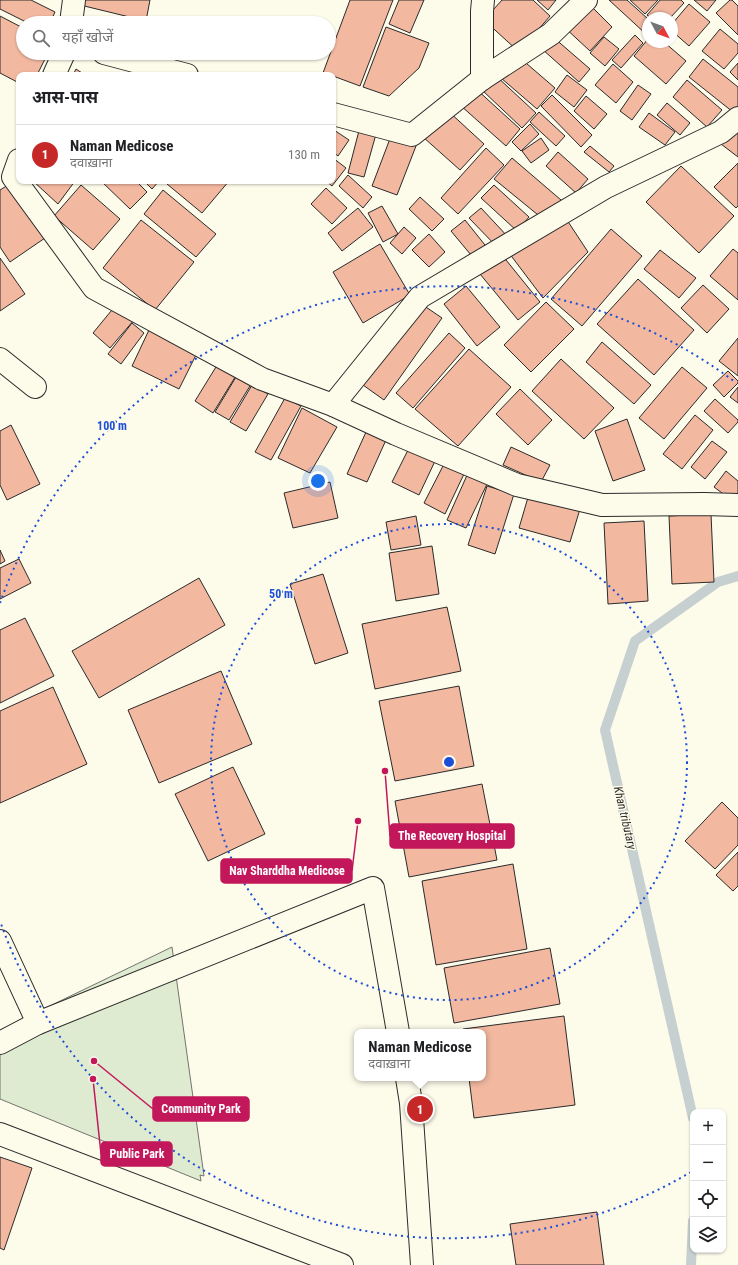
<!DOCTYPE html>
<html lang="hi">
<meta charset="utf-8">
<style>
body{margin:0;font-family:"Roboto Condensed","Noto Sans Devanagari",sans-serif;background:#f6f6f6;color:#202124}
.controls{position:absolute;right:12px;bottom:12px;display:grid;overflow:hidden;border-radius:8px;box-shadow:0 1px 3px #0004}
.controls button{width:36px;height:36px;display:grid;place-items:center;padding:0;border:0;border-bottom:1px solid #e0e0e0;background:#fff;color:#202124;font:20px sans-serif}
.compass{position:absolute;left:642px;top:12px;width:36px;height:36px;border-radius:50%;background:#fff;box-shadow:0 1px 3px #0004;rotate:131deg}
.you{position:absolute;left:318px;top:481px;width:14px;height:14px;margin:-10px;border:3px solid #fff;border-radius:50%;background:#1a73e8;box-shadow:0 0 0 6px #1a73e833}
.badge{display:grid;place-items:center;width:26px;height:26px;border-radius:50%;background:#c62828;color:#fff;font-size:13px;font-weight:700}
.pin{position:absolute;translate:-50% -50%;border:2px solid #fff;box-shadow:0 1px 4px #0006}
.popup{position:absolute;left:354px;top:1029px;width:132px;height:52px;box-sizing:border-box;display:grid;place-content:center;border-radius:8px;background:#fff;filter:drop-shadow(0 1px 3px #0005);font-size:13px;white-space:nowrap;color:#757577}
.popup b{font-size:15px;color:#202124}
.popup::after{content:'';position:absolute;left:50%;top:100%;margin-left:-8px;border:8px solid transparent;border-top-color:#fff}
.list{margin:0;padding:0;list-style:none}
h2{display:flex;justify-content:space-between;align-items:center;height:52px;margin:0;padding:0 16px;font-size:17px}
h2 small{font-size:13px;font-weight:400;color:#757577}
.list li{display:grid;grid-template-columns:26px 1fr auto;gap:12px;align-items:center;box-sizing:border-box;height:60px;padding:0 16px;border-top:1px solid #e0e0e0}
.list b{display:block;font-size:15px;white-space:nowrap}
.list p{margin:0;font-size:13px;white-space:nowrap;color:#757577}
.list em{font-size:13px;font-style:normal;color:#757577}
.icon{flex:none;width:22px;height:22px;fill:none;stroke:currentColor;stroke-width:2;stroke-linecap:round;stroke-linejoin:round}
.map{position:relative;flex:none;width:738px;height:1265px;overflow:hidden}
.search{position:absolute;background:#fff;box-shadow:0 1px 3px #0004;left:16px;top:16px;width:320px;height:44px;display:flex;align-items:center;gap:10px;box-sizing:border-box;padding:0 14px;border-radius:22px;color:#757577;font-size:15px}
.panel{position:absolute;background:#fff;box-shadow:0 1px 3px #0004;left:16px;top:72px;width:320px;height:112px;border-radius:8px}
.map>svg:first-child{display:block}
</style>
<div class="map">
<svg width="738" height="1265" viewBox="0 0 738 1265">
<rect width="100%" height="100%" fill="#fdfbea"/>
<path fill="#deebd1" stroke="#74746e" d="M172,947L204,1176L200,1175L201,1181L0,1099V1030Z"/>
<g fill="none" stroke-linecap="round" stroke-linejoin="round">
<g stroke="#c7d0d0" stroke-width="10">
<path d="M693,1118L605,730L635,641L718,582L738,576"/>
<path d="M691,1265L693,1221"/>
</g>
</g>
<g fill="#f2b8a0" stroke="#2b2b2b">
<path d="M0,0H31L55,12L50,23H28L0,9Z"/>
<path d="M77,0H150L146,21L76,4Z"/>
<path d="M350,0H393L360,86L333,76V75H329L323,73Z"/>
<path d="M399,0H424L410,33L389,24Z"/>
<path d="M502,0H533L550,16L519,52L484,20Z"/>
<path d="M537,0H556L548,10Z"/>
<path d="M609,0H627L648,19V34L647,35Z"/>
<path d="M630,0H658L645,14Z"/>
<path d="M660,0H681L684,3L670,18H651L647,15Z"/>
<path d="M694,0H716L707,11Z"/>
<path d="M730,0H732L738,6V35L716,13Z"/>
<path d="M586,1L612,27L590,51L563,26Z"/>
<path d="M689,4L710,22L689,46L672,31V24Z"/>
<path d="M0,16L23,28V53H48L37,75H19V83L0,73Z"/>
<path d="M386,27L429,43L419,68L389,96L363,87Z"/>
<path d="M720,29L738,44V53L724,69L702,51Z"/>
<path d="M635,35L643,43L621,68L612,60Z"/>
<path d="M553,37L590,69L579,82L542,49Z"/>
<path d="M604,37L619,49L605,66L590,53Z"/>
<path d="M648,39V42H664L686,61L666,84L634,56Z"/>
<path d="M519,57L555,88L537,109L501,78Z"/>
<path d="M703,59L738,87V116L689,77Z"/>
<path d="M738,63V80L730,72Z"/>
<path d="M613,64L633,82L616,103L595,85Z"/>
<path d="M76,69L85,75H73Z"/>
<path d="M495,75L536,113L522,128L482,90Z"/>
<path d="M567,75L587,90L574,107L555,92Z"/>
<path d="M687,80L722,110L707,127L673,97Z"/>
<path d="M638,85L651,94L632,120L620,111Z"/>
<path d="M475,88L520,129L506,146L460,105Z"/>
<path d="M552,95L592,135L581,147L541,106Z"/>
<path d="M586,96L607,114L594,129L574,111Z"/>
<path d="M667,103L690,123L680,135L657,115Z"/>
<path d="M447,110L484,144L460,170L423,137Z"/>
<path d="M539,112L565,136L556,146L530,122Z"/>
<path d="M649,113L675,132L665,145L639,127Z"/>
<path d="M361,123L378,127L364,177L348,173Z"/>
<path d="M530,124L539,134L521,151L512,142Z"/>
<path d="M738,128V157L721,144Z"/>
<path d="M334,130L349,140L338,156L333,152V131Z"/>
<path d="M391,136L416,146L397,195L372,186Z"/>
<path d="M541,138L549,150L531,163L522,151Z"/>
<path d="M590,146L614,166L609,172L584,152Z"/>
<path d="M486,148L504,165L458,214L441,198Z"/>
<path d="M558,152L588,179L576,193L546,166Z"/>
<path d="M333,158L346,168L332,186L326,181H333Z"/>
<path d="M512,158L568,206L543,219L494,179Z"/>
<path d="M738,163V206L736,208L714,187Z"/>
<path d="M681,166L734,216L699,253L646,202Z"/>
<path d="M348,175L372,197L363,208L339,186Z"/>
<path d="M33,181H75L58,204Z"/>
<path d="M101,181H136L147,192L130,209Z"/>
<path d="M144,181H159L152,189Z"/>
<path d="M169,181H229L202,213L167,184Z"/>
<path d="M8,185L45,238L10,262L0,247V190Z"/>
<path d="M81,185L120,219L93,250L54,216Z"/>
<path d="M494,185L529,217L517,231L481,198Z"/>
<path d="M326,188L347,208L332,224L311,204Z"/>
<path d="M163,190L216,234L196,257L144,214Z"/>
<path d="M420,197L444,219L432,231L409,209Z"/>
<path d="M382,206L398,234L383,242L368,213Z"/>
<path d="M358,208L373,227L342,251L328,233Z"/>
<path d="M481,208L509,238L498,248L469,218Z"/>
<path d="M563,214L588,252L543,298L509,253Z"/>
<path d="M141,220L194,262L155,310L103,268Z"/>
<path d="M465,220L489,250L476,261L451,231Z"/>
<path d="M404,227L416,238L402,254L390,243Z"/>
<path d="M611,229L642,256L582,326L551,299Z"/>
<path d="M429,234L445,252L429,267L412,250Z"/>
<path d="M380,244L410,295L363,323L333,272Z"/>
<path d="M733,249L738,253V300L710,276Z"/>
<path d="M660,250L696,278L679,298L644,269Z"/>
<path d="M502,255L540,302L518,320L480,274Z"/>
<path d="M0,258L25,294L0,311Z"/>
<path d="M638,279L694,330L654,375L597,324Z"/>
<path d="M703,285L729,309L707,333L681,308Z"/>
<path d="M466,286L500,327L477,346L444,304Z"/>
<path d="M546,302L574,329L531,372L504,345Z"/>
<path d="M420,303L442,318L384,400L363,385Z"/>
<path d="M116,305L134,320L110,348L93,333Z"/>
<path d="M132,323L144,333L121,364L108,354Z"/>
<path d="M149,330L197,353L179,389L132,366Z"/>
<path d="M449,333L465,348L413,408L396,393Z"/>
<path d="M738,338V376L719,361Z"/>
<path d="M602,342L651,385L634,404L586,362Z"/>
<path d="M469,349L511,387L458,446L415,409Z"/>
<path d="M561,359L614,408L584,439L532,391Z"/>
<path d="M219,362L237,374L213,413L195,401Z"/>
<path d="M682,367L707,388L664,439L639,418Z"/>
<path d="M728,371L738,381V383L724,397L713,385Z"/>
<path d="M239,372L253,381L229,420L215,412Z"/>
<path d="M252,385L268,394L246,431L230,422Z"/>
<path d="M738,387V403L730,397Z"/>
<path d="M520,389L552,420L528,445L496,414Z"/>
<path d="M285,398L301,406L271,460L255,452Z"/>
<path d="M715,399L738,420V422L728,433L704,411Z"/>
<path d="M302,408L337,427L310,473L278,458Z"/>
<path d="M695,415L713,430L682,469L663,454Z"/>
<path d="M627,419L645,470L613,481L595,431Z"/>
<path d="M11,425L40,484L7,500L0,485V431Z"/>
<path d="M366,432L386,440L367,482L347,474Z"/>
<path d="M712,441L727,452L705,479L691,467Z"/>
<path d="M410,446L436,459L419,495L392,482Z"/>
<path d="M511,447L550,465L541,482L503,465Z"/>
<path d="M444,464L464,474L445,514L424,503Z"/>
<path d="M726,471L738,481V497L734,502L714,487Z"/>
<path d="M468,473L488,482L466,528L447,520Z"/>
<path d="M330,482L338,518L293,528L284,493Z"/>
<path d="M487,486L514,494L495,554L468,545Z"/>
<path d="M529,494L580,509L570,542L519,528Z"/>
<path d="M711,514L714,582L672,584L669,516Z"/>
<path d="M416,516L421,545L391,550L386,522Z"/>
<path d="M644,521L648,601L608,604L604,523Z"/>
<path d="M432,546L439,594L396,601L389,553Z"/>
<path d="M0,550L5,561L0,564Z"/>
<path d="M19,559L31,583L0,599V568Z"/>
<path d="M323,574L348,653L315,664L290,584Z"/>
<path d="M199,578L225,625L99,698L72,651Z"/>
<path d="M447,607L461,671L375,689L362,624Z"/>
<path d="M25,618L54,676L0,703V630Z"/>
<path d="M221,671L252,744L159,783L128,710Z"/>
<path d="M459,686L474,766L395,781L379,701Z"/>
<path d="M53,687L87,764L0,803V711Z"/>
<path d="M233,767L265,834L208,861L175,794Z"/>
<path d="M482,784L497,860L409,877L395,801Z"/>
<path d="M722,802L738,818V845L715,869L685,841Z"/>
<path d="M738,852V886L733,891L716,875Z"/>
<path d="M513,864L527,949L436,965L422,881Z"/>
<path d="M550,948L560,1004L454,1023L444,968Z"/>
<path d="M564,1016L575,1105L474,1118L469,1078H483V1032H463V1029Z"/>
<path d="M0,1157L32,1168L4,1250L0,1248Z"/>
<path d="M597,1212L604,1265H516L510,1224Z"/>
</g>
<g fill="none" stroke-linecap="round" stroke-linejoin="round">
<g stroke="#2b2b2b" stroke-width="24">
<g id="street">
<path d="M71,23L74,0"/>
<path d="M104,53L187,75"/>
<path d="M54,75L64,53"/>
<path d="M482,79V11L483,0"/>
<path d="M333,114L412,135L482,79L551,34L586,0"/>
<path d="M19,160L13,177L94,288L262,379L333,405L396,434L517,485L602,505L704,504L738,505"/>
<path d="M0,359L35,387"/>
<path d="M333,405L420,297L606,187L721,132L738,118"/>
<path d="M0,941L38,1023"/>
<path d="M0,1043L38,1023L373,888L398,1032"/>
<path d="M407,1078L411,1103L422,1265"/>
<path d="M0,1134L342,1265"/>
</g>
</g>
<use href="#street" stroke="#fdfbea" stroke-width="22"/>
</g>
<g fill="none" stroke="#1d4ed8" stroke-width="2" stroke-dasharray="2 4">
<circle cx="449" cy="762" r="238"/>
<path d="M691 1172A476 476 0 0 1 0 921M0 603A476 476 0 0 1 735 382"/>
</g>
<g text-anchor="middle" stroke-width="3" stroke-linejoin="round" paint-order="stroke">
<g font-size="12" font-style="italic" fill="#2b2b2b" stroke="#fdfbea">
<text transform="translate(625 818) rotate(77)" y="4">Khan tributary</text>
</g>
</g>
<circle cx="449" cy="762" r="6" fill="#1d4ed8" stroke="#fdfbea" stroke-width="2"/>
<g font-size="12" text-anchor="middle" font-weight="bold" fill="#1d4ed8" stroke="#fdfbea" stroke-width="3" stroke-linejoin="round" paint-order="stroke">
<text x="112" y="430">100 m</text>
<text x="281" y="598">50 m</text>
</g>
<path fill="none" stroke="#c2185b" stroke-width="1.5" d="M385 771L390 836M358 821L352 871M94 1061L153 1109M93 1079L101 1154"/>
<g fill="#c2185b" stroke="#fdfbea" stroke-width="1.5">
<circle cx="385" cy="771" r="4"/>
<circle cx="358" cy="821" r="4"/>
<circle cx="94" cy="1061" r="4"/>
<circle cx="93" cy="1079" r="4"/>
</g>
<g fill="#c2185b" stroke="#c2185b" stroke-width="1.5">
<rect x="390" y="824" width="124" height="24" rx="4"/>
<rect x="221" y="859" width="131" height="24" rx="4"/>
<rect x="153" y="1097" width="96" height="24" rx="4"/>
<rect x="101" y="1142" width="71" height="24" rx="4"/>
</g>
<g font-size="12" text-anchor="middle" font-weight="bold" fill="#fff">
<text x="452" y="840">The Recovery Hospital</text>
<text x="287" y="875">Nav Sharddha Medicose</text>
<text x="201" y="1113">Community Park</text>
<text x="137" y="1158">Public Park</text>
</g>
</svg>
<div class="controls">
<button>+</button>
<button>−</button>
<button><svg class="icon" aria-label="locate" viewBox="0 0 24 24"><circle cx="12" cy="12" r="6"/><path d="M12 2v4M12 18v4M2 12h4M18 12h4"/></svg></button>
<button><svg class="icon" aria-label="layers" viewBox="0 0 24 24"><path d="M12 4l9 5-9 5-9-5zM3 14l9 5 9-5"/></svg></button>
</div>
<svg class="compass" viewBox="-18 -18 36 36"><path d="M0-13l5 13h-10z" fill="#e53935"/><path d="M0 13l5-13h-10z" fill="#757577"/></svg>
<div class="you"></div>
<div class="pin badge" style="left:420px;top:1109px">1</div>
<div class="popup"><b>Naman Medicose</b>दवाख़ाना</div>
<div class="search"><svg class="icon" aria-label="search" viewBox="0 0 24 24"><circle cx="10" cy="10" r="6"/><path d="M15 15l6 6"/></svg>यहाँ खोजें</div>
<section class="panel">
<h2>आस-पास<small></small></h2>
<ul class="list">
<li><span class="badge">1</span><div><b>Naman Medicose</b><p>दवाख़ाना</p></div><em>130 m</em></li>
</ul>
</section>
</div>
